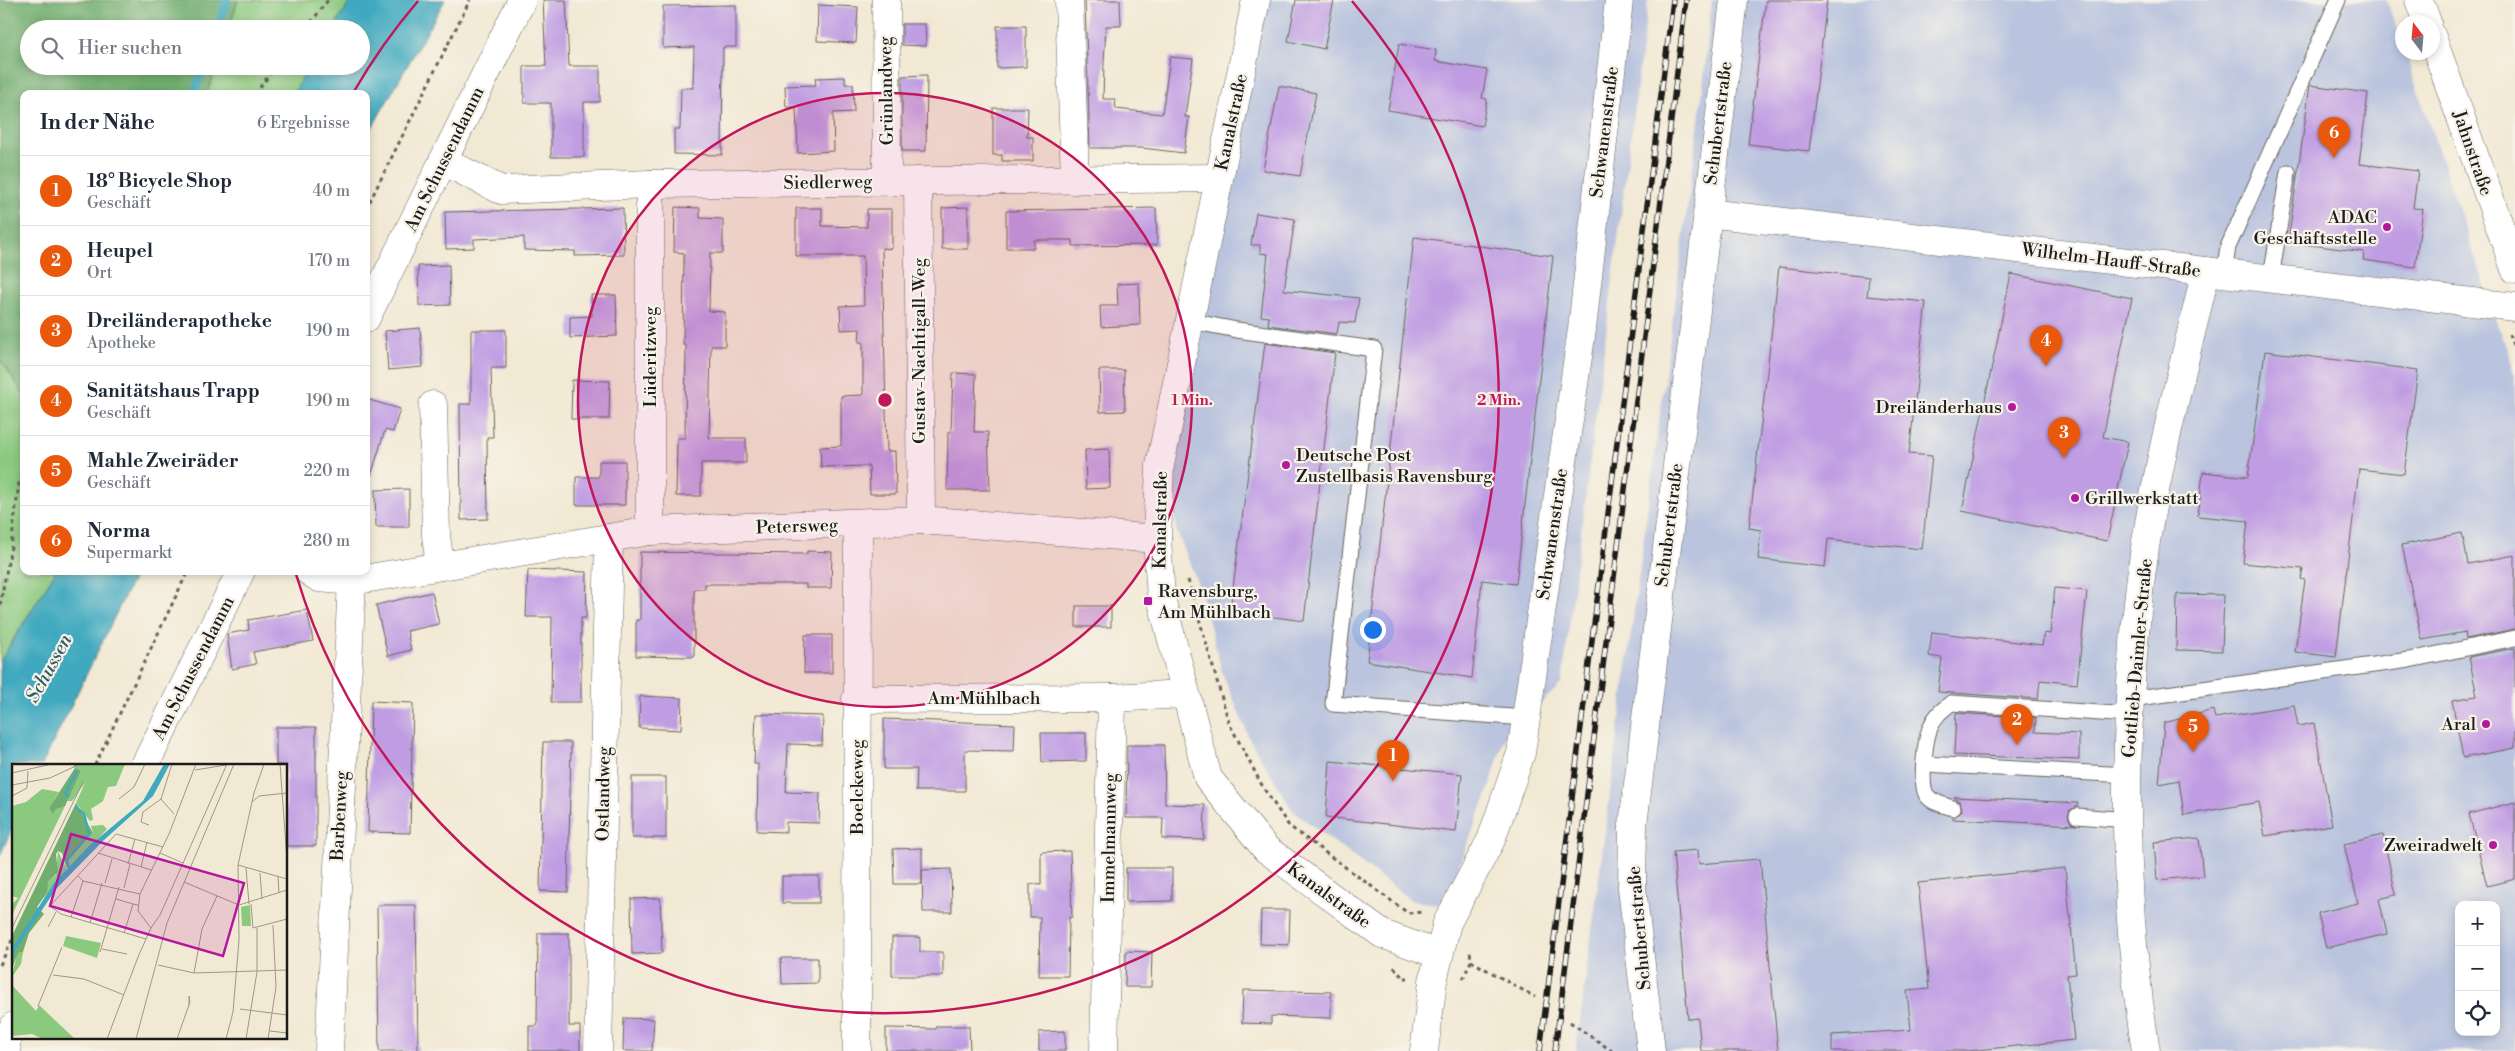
<!DOCTYPE html>
<html lang="de">
<meta charset="utf-8">
<style>
body{margin:0;font-family:"Libre Bodoni",serif;background:#f6f6f7;color:#1f2937}
.controls{position:absolute;right:15px;bottom:15px;display:grid;overflow:hidden;border-radius:10px;box-shadow:0 2px 8px #0003}
.controls button{width:45px;height:45px;display:grid;place-items:center;padding:0;border:0;border-bottom:1px solid #e0e1e3;background:#fff;color:#1f2937;font:25px sans-serif}
.compass{position:absolute;left:2395px;top:15px;width:45px;height:45px;border-radius:50%;background:#fff;box-shadow:0 2px 8px #0003;rotate:344deg}
.you{position:absolute;left:1372px;top:629px;width:18px;height:18px;margin:-12px;border:4px solid #fff;border-radius:50%;background:#1a73e8;box-shadow:0 0 0 8px #1a73e833}
.badge{display:grid;place-items:center;width:32px;height:32px;border-radius:50%;background:#ea580c;color:#fff;font-size:16px;font-weight:700}
.pin{position:absolute;translate:-50% -41px;filter:drop-shadow(0 1px 2px #0008)}
.pin::after{content:'';position:absolute;top:26px;width:18px;height:15px;background:inherit;clip-path:polygon(0 0,100% 0,50% 100%)}
.list{margin:0;padding:0;list-style:none}
h2{display:flex;justify-content:space-between;align-items:center;height:65px;margin:0;padding:0 20px;font-size:21px}
h2 small{font-size:16px;font-weight:400;color:#747a83}
.list li{display:grid;grid-template-columns:32px 1fr auto;gap:15px;align-items:center;box-sizing:border-box;height:70px;padding:0 20px;border-top:1px solid #e0e1e3}
.list b{display:block;font-size:19px;white-space:nowrap}
.list p{margin:0;font-size:16px;white-space:nowrap;color:#747a83}
.list em{font-size:16px;font-style:normal;color:#747a83}
.icon{flex:none;width:28px;height:28px;fill:none;stroke:currentColor;stroke-width:2;stroke-linecap:round;stroke-linejoin:round}
.map{position:relative;flex:none;width:2515px;height:1051px;overflow:hidden}
.search{position:absolute;background:#fff;box-shadow:0 2px 8px #0003;left:20px;top:20px;width:350px;height:55px;display:flex;align-items:center;gap:12px;box-sizing:border-box;padding:0 18px;border-radius:28px;color:#747a83;font-size:19px}
.panel{position:absolute;background:#fff;box-shadow:0 2px 8px #0003;left:20px;top:90px;width:350px;height:485px;border-radius:10px}
.map>svg:first-child{display:block}
</style>
<div class="map">
<svg width="2515" height="1051" viewBox="0 0 2515 1051">
<rect width="100%" height="100%" fill="#f7f3e8"/>
<filter id="ink" filterUnits="userSpaceOnUse"><feTurbulence type="fractalNoise" baseFrequency=".02" numOctaves="2"/><feDisplacementMap in="SourceGraphic" scale="10" xChannelSelector="R" yChannelSelector="G"/><feConvolveMatrix kernelMatrix="1 2 1 2 8 2 1 2 1" color-interpolation-filters="sRGB"/></filter>
<filter id="wash" filterUnits="userSpaceOnUse"><feTurbulence type="fractalNoise" baseFrequency=".0096" numOctaves="4" result="noise"/><feDisplacementMap in="SourceGraphic" scale="20" xChannelSelector="R" yChannelSelector="G"/><feGaussianBlur stdDeviation="1.12" result="paint"/><feColorMatrix in="noise" values="0 0 0 0 0 0 0 0 0 0 0 0 0 0 0 0 0 1.4 0 .05"/><feComposite in="paint" operator="in"/></filter>
<g filter="url(#wash)">
<rect width="100%" height="100%" fill="#f2e9d4"/>
<g fill="#bac4de" fill-rule="evenodd">
<path d="M1266,0H1648L1562,683L1504,739L1488,792L1452,882L1438,904L1412,901L1293,811L1250,740L1222,672L1201,592L1176,529L1172,481Z"/>
<path d="M1712,0H2387L2402,46V52L2405,53L2515,373V1051H1576L1702,97ZM2459,905H2496V1032H2459Z"/>
</g>
<g fill="#8bc97f" stroke="#54724e">
<path d="M238,0H351L333,29H229Z"/>
<path d="M216,66H310L293,94H207Z"/>
<path d="M0,359L24,395V571H56L9,646L0,668Z"/>
</g>
<path fill="#70ad6e" stroke="#466445" d="M0,0H238L229,29H29V66H216L207,94H24V395L0,359Z"/>
<g fill="#40a9bf" stroke="#2e626e">
<path d="M351,0H445L366,138V94H293L310,66H361V29H333Z"/>
<path d="M56,571H137L42,765H14V824L0,856V662Z"/>
</g>
<g fill="none" stroke-linecap="round" stroke-linejoin="round">
<g stroke="#40a9bf" stroke-width="8">
<path d="M217,29L227,0"/>
<path d="M194,94L204,66"/>
</g>
</g>
<g id="blocks">
<g fill="#c09de3">
<path d="M543,0H566L569,66H600V102H584V157H551V103H524V66H546Z"/>
<path d="M1085,0H1120L1121,26H1106L1104,63L1103,99H1115L1116,109L1162,114L1170,57L1193,59L1185,117H1189L1184,153L1141,148H1090Z"/>
<path d="M1296,0H1334L1324,49L1288,41Z"/>
<path d="M1766,0H1827L1809,151L1748,144Z"/>
<path d="M736,5V47H723L722,155L674,154V129H680L681,88H693L694,47L663,48V6Z"/>
<path d="M818,5L858,7L856,43L817,41Z"/>
<path d="M902,24H925L926,46L902,45Z"/>
<path d="M997,26H1026V67L997,68Z"/>
<path d="M1399,44L1436,50L1435,61L1487,70L1482,98L1487,99L1482,126L1388,110Z"/>
<path d="M927,75L926,151H902V76Z"/>
<path d="M845,77V84H853L854,112L833,113L834,151L798,153L796,107H786L785,86L816,85L815,78Z"/>
<path d="M2310,85L2368,93L2359,164L2418,171L2413,208L2423,209L2415,267L2363,260L2364,252L2288,242Z"/>
<path d="M1279,86L1316,93L1300,176L1263,170Z"/>
<path d="M993,108H1028L1027,137H1033V161H1002V155H993Z"/>
<path d="M675,207L700,208V218L723,219V253H710L709,311L725,312V346H711L709,438H746V463H701V496H676L677,438H685L686,345H683L684,253L674,252Z"/>
<path d="M968,207V249H942V208Z"/>
<path d="M623,208L624,255L575,256V251L524,250V237L474,239V248L446,249L445,212Z"/>
<path d="M796,208H822V226L867,227V209H892V249L882,248L887,451H895L896,494H870L869,466L821,467L820,447L841,446V396L863,395V342H859L860,329L841,330L840,306L864,305L863,256H796Z"/>
<path d="M1156,208L1157,245L1073,246V240H1034V248H1006V211Z"/>
<path d="M1256,213L1295,219L1284,290L1359,298L1355,323L1339,322L1337,334L1268,325L1269,317L1261,316L1268,254L1260,253V245H1251Z"/>
<path d="M1414,237L1553,256L1516,584L1482,580L1472,678L1367,661Z"/>
<path d="M449,265L450,305L419,306L418,266Z"/>
<path d="M1779,267L1869,277L1867,296L1926,302L1909,454L1932,456L1922,549L1828,539L1825,567L1758,559L1761,530L1749,528Z"/>
<path d="M2011,274L2132,298L2103,437L2128,442L2107,541L1962,511Z"/>
<path d="M1139,283L1140,325L1101,327L1100,306H1118L1117,284Z"/>
<path d="M591,295H616L617,336L570,338V317L592,316Z"/>
<path d="M420,328L423,367L388,370L385,331Z"/>
<path d="M471,330H506V368H491L493,437H487L488,519L461,520L460,404H471Z"/>
<path d="M1265,343L1335,353L1304,621L1230,611Z"/>
<path d="M2265,351L2418,370L2404,474L2359,469L2336,657L2295,652L2305,580L2301,579L2303,569L2243,563L2248,521L2198,516L2203,472L2248,477Z"/>
<path d="M1099,370H1124L1125,411L1100,412Z"/>
<path d="M953,373L976,374L974,432H988L990,490H947L948,432H951Z"/>
<path d="M572,380L610,381L609,419H571Z"/>
<path d="M366,399L400,409L393,432L385,430L371,476L366,475Z"/>
<path d="M1109,449L1110,488L1086,489L1085,450Z"/>
<path d="M599,461H625V505H576V477H599Z"/>
<path d="M409,489V527H376L375,490Z"/>
<path d="M2462,533L2468,564L2515,555V629L2466,639L2465,632L2422,640L2402,545Z"/>
<path d="M807,551L832,552L831,588H806V584H705V589H694V657L636,656V620H640V552L807,554Z"/>
<path d="M528,570L587,572L586,618H581V702H551L552,617H526Z"/>
<path d="M2055,588L2087,591L2077,684L2040,680L2038,699L1938,692L1942,658L1929,656L1932,632L2042,645L2044,633L2050,634Z"/>
<path d="M432,592L439,624L407,631L411,650L388,656L376,605Z"/>
<path d="M2177,594L2224,595L2222,651L2176,650Z"/>
<rect x="1076" y="606" width="35" height="21"/>
<path d="M307,610L313,641L253,652L256,664L232,669L227,634L249,630L248,620Z"/>
<path d="M805,635H832V673H804Z"/>
<path d="M2515,648V748L2463,758L2452,700L2477,696L2469,657Z"/>
<path d="M640,696L682,698L681,730L639,728Z"/>
<path d="M371,701L413,703L410,833L368,832Z"/>
<path d="M2294,705L2298,726L2314,723L2332,825L2265,836L2259,802L2184,815L2179,780L2159,784L2164,723L2213,710L2215,718Z"/>
<path d="M1956,713L2036,718L2035,732L2079,734V760L1954,755Z"/>
<path d="M756,714L823,716L822,745L788,744L786,792L820,793L819,823L786,822V832L757,831L758,764H754Z"/>
<path d="M884,719L1015,724L1014,751L965,750V791H916L917,769H884Z"/>
<path d="M276,727H316V846H286V765H276Z"/>
<path d="M1041,733H1086V761L1042,762Z"/>
<path d="M543,742H571L568,892L540,891Z"/>
<path d="M1127,745H1164L1165,804L1205,805L1204,840L1162,839L1163,818H1126Z"/>
<path d="M1330,761L1462,774L1456,832L1326,817Z"/>
<rect x="632" y="777" width="34" height="61"/>
<path d="M1954,797L2078,803L2077,807L2070,810L2068,816L2071,823L2077,825L1952,819L1962,810L1960,802Z"/>
<path d="M2515,802V879L2487,886L2469,814Z"/>
<path d="M2383,835L2396,895L2379,899L2387,934L2326,948L2318,913L2358,903L2344,844Z"/>
<path d="M2199,838L2203,876L2157,880L2154,842Z"/>
<path d="M922,848V884H894L893,849Z"/>
<path d="M1698,850L1699,864L1760,859L1778,1051H1701L1698,1018L1688,1019L1673,852Z"/>
<path d="M1070,851L1072,917H1069L1068,976H1039L1040,917H1030V884L1041,885V852Z"/>
<path d="M1126,868H1172V901L1126,902Z"/>
<path d="M2065,868L2076,974L2067,975L2074,1040L1968,1051H1832V1035L1911,1030L1907,991L1929,989L1918,883Z"/>
<path d="M951,869L952,912H923L922,870Z"/>
<rect x="782" y="876" width="37" height="27"/>
<path d="M660,898L662,953L632,954L631,899Z"/>
<path d="M377,905H416L418,1051H379Z"/>
<path d="M1261,910H1290L1289,945L1260,944Z"/>
<path d="M538,933H569V1026H580V1051H529V1026H537Z"/>
<path d="M892,937H920V952H943V976H892Z"/>
<path d="M1126,951L1152,952L1151,987H1125Z"/>
<path d="M781,958H818V983L782,984Z"/>
<path d="M1243,990L1331,992V1018L1271,1016V1024L1242,1023Z"/>
<path d="M624,1018L654,1019L652,1051H623Z"/>
<path d="M936,1026H969L970,1051H886V1028L936,1029Z"/>
<path d="M1065,1031V1051H1039V1032Z"/>
</g>
</g>
</g>
<g filter="url(#ink)">
<use href="#blocks" fill-opacity="0" stroke="#67645c" stroke-width="1"/>
<g fill="none" stroke-linecap="round" stroke-linejoin="round">
<g stroke="#67645c" stroke-width="17">
<g id="service">
<path d="M2224,273L2228,247L2338,0"/>
<path d="M2271,278L2288,172"/>
<path d="M1190,321L1237,330L1374,349L1333,704L1526,718"/>
<path d="M2131,699L2409,660L2515,638"/>
<path d="M1924,764L2128,775"/>
<path d="M1953,808C1944,805 1931,803 1926,794C1920,783 1925,738 1931,726C1935,715 1943,710 1951,703L2130,715"/>
<path d="M2077,816L2128,820"/>
</g>
</g>
<g stroke="#67645c" stroke-width="29">
<g id="minor">
<path d="M886,0L887,181"/>
<path d="M1069,0L1075,180"/>
<path d="M1256,0L1160,465L1157,539L1161,598L1208,778L1266,849L1382,934L1438,954"/>
<path d="M443,161L501,190L650,184L1219,178"/>
<path d="M918,181L921,520"/>
<path d="M1707,213L2515,307"/>
<path d="M366,318L522,0"/>
<path d="M433,405L436,535L440,566"/>
<path d="M650,531V184"/>
<path d="M308,571L319,578L352,581L650,531L921,520L1157,539"/>
<path d="M856,699L1112,698"/>
<path d="M145,765L241,571"/>
<path d="M7,1051L5,1043L14,1026"/>
<path d="M329,1051L352,581"/>
<path d="M598,1051L609,538"/>
<path d="M857,1051L858,524"/>
<path d="M1104,1051L1112,698L1184,694"/>
<path d="M1424,1051L1433,981L1447,923L1491,840L1521,753L1582,329L1619,0"/>
<path d="M1651,1051L1632,888L1633,825L1734,0"/>
<path d="M2146,1051C2122,900 2122,744 2139,593C2151,484 2181,377 2206,271"/>
</g>
</g>
<g stroke="#67645c" stroke-width="29">
<g id="secondary">
<path d="M2419,0L2427,22"/>
<path d="M2432,37L2515,269"/>
</g>
</g>
<g stroke="#67645c" stroke-width="3" stroke-dasharray="4 4" stroke-linecap="butt">
<path d="M306,29L328,0"/>
<path d="M255,94L276,66"/>
<path d="M366,209L470,0"/>
<path d="M2509,334L2515,351"/>
<path d="M1188,580L1229,723L1264,789L1289,826L1408,913L1423,912"/>
<path d="M0,605L11,547L19,483L24,475"/>
<path d="M95,765L188,571"/>
<path d="M1471,961L1535,997"/>
<path d="M0,965L14,936"/>
<path d="M1394,967L1403,978H1408"/>
<path d="M1463,979L1471,961L1470,950"/>
<path d="M1570,1022L1612,1051"/>
</g>
<use href="#service" stroke="#fff" stroke-width="15"/>
<use href="#minor" stroke="#fff" stroke-width="28"/>
<use href="#secondary" stroke="#fff" stroke-width="28"/>
<g stroke="#1c1c1c" stroke-width="5.5">
<g id="rail">
<path d="M1540,1051L1673,0"/>
<path d="M1555,1051L1686,0"/>
</g>
</g>
<use href="#rail" stroke="#f7f3e8" stroke-width="4" stroke-dasharray="11" stroke-linecap="butt"/>
</g>
</g>
<circle cx="885" cy="400" r="307" fill="#c2185b" fill-opacity=".12"/>
<g fill="none" stroke="#c2185b" stroke-width="2.5">
<circle cx="885" cy="400" r="307"/>
<path d="M353 93A614 614 0 0 1 418 1M1352 1A614 614 0 1 1 296 574"/>
</g>
<g fill="#b5179e" stroke="#f7f3e8" stroke-width="2">
<circle cx="2387" cy="227" r="5"/>
<circle cx="2012" cy="407" r="5"/>
<circle cx="1286" cy="465" r="5"/>
<circle cx="2075" cy="498" r="5"/>
<rect x="1143" y="596" width="10" height="10" rx="2.5"/>
<circle cx="2486" cy="724" r="5"/>
<circle cx="2493" cy="845" r="5"/>
</g>
<g text-anchor="middle" stroke-width="4.5" stroke-linejoin="round" paint-order="stroke">
<g font-size="18" fill="#1c1c1c" stroke="#f7f3e8">
<text transform="translate(886 91) rotate(-91)" y="6">Grünlandweg</text>
<text transform="translate(1231 122) rotate(-78)" y="6">Kanalstraße</text>
<text transform="translate(1718 123) rotate(-83)" y="6">Schubertstraße</text>
<text transform="translate(1604 132) rotate(-83)" y="6">Schwanenstraße</text>
<text transform="translate(2473 153) rotate(71)" y="6">Jahnstraße</text>
<text transform="translate(444 159) rotate(-64)" y="6">Am Schussendamm</text>
<text transform="translate(828 182) rotate(-1)" y="6">Siedlerweg</text>
<text transform="translate(2111 260) rotate(7)" y="6">Wilhelm-Hauff-Straße</text>
<text transform="translate(919 351) rotate(-90)" y="6">Gustav-Nachtigall-Weg</text>
<text transform="translate(650 357) rotate(-90)" y="6">Lüderitzweg</text>
<text transform="translate(1160 520) rotate(-89)" y="6">Kanalstraße</text>
<text transform="translate(1669 525) rotate(-83)" y="6">Schubertstraße</text>
<text transform="translate(797 526) rotate(-2)" y="6">Petersweg</text>
<text transform="translate(1552 534) rotate(-82)" y="6">Schwanenstraße</text>
<text transform="translate(2137 658) rotate(-85)" y="6">Gottlieb-Daimler-Straße</text>
<text transform="translate(193 668) rotate(-63)" y="6">Am Schussendamm</text>
<text x="984" y="704">Am Mühlbach</text>
<text transform="translate(857 787) rotate(-90)" y="6">Boelckeweg</text>
<text transform="translate(603 794) rotate(-89)" y="6">Ostlandweg</text>
<text transform="translate(339 816) rotate(-87)" y="6">Barbenweg</text>
<text transform="translate(1109 838) rotate(-89)" y="6">Immelmannweg</text>
<text transform="translate(1329 895) rotate(36)" y="6">Kanalstraße</text>
<text transform="translate(1639 928) rotate(-95)" y="6">Schubertstraße</text>
</g>
<g font-size="18" fill="#1c1c1c" stroke="#f7f3e8" text-anchor="end">
<text x="2377" y="223">ADAC<tspan x="2377" dy="21">Geschäftsstelle</tspan></text>
<text x="2002" y="413">Dreiländerhaus</text>
<text x="1296" y="461" text-anchor="start">Deutsche Post<tspan x="1296" dy="21">Zustellbasis Ravensburg</tspan></text>
<text x="2085" y="504" text-anchor="start">Grillwerkstatt</text>
<text x="1158" y="597" text-anchor="start">Ravensburg,<tspan x="1158" dy="21">Am Mühlbach</tspan></text>
<text x="2476" y="730">Aral</text>
<text x="2483" y="851">Zweiradwelt</text>
</g>
<g font-size="19" font-style="italic" fill="#2c5b65" stroke="#f7f3e8">
<text transform="translate(48 668) rotate(-61)" y="7">Schussen</text>
</g>
</g>
<g transform="translate(12 764)">
<rect width="275" height="275" fill="#f2e9d4"/>
<path d="M61,0H113L104,22L96,23L91,37L79,45L81,56L78,57L64,39L73,19L60,37H55L69,7H64ZM30,25L47,28L37,44L53,42L0,151V140L6,134L0,132V42L14,38ZM91,61L95,65L58,104L56,97L81,69L79,62ZM46,87L55,106L29,137L36,118L44,111ZM238,141L239,162H230L229,143ZM54,172L89,179L85,194L51,182ZM11,188L9,200L0,213L5,189ZM0,221L24,247L27,241L63,275H31L20,270L0,272Z" fill="#8bc97f"/>
<path d="M63,4L69,7L53,42L44,45L41,50L37,44ZM64,39L81,69L56,97L55,106L50,89L46,87L44,90L46,108L36,118L35,128L25,143L32,150L17,169L11,188L6,189L0,204V172Z" fill="#70ad6e"/>
<path d="M152,0H158L141,32L92,76L44,125L4,185L0,197L2,181L42,119L77,82L131,37Z" fill="#40a9bf"/>
<path fill="none" stroke="#40a9bf" stroke-width="2.5" d="M57,33L53,30L65,7M57,104L55,96L77,70L72,50L64,43"/>
<path fill="none" stroke="#9c978a" stroke-width="1" d="M268,0L275,96M183,6L214,1M0,9L40,0M0,21L38,14L68,0M0,32L15,24L16,7M107,35L122,23L133,0M149,35L162,50M240,38L247,32L275,29M137,61L129,58L131,48L149,35L160,0M86,89L139,106M148,89L171,99M116,100L123,75M226,101L275,115M129,103L135,78M234,104L237,140M248,109L250,135M66,112L71,117L128,130M266,113L267,129M172,118L227,141L275,126M93,119L100,95M112,124L118,100M104,135L121,140M239,140L241,164L275,155M59,153L71,117M78,159L90,119M36,163L44,148M0,164L71,18M139,164L126,147L128,130L157,70L184,0M112,169L121,140L126,141M134,175L49,150L38,142L104,70L151,83M90,185L115,190M88,188L107,123M146,201L182,209L275,206M182,209L190,165L205,132M41,211L72,215L112,231M26,242L50,183M228,245L275,251M258,267L275,269M95,275L126,193L139,164L148,151L215,0M124,275L155,159L222,0M165,275L178,238L177,232V241M214,275L221,248L227,176L226,101L242,29L252,0M234,275L245,208V164M256,275L264,223L261,161"/>
<path fill="#b5179e" fill-opacity="0.15" stroke="#b5179e" stroke-width="2.5" d="M59,70L232,119L211,192L38,142Z"/>
<rect width="275" height="275" fill="none" stroke="#1c1c1c" stroke-width="2.5"/>
</g>
<circle cx="885" cy="400" r="8" fill="#c2185b" stroke="#f7f3e8" stroke-width="2.5"/>
<g font-size="15" text-anchor="middle" font-weight="bold" fill="#c2185b" stroke="#f7f3e8" stroke-width="4.5" stroke-linejoin="round" paint-order="stroke">
<text x="1192" y="405">1 Min.</text>
<text x="1499" y="405">2 Min.</text>
</g>
</svg>
<div class="controls">
<button>+</button>
<button>−</button>
<button><svg class="icon" aria-label="locate" viewBox="0 0 24 24"><circle cx="12" cy="12" r="6"/><path d="M12 2v4M12 18v4M2 12h4M18 12h4"/></svg></button>
</div>
<svg class="compass" viewBox="-18 -18 36 36"><path d="M0-13l5 13h-10z" fill="#e53935"/><path d="M0 13l5-13h-10z" fill="#747a83"/></svg>
<div class="you"></div>
<div class="pin badge" style="left:1393px;top:781px">1</div>
<div class="pin badge" style="left:2017px;top:745px">2</div>
<div class="pin badge" style="left:2064px;top:458px">3</div>
<div class="pin badge" style="left:2046px;top:366px">4</div>
<div class="pin badge" style="left:2193px;top:752px">5</div>
<div class="pin badge" style="left:2334px;top:158px">6</div>
<div class="search"><svg class="icon" aria-label="search" viewBox="0 0 24 24"><circle cx="10" cy="10" r="6"/><path d="M15 15l6 6"/></svg>Hier suchen</div>
<section class="panel">
<h2>In der Nähe<small>6 Ergebnisse</small></h2>
<ul class="list">
<li><span class="badge">1</span><div><b>18° Bicycle Shop</b><p>Geschäft</p></div><em>40 m</em></li>
<li><span class="badge">2</span><div><b>Heupel</b><p>Ort</p></div><em>170 m</em></li>
<li><span class="badge">3</span><div><b>Dreiländerapotheke</b><p>Apotheke</p></div><em>190 m</em></li>
<li><span class="badge">4</span><div><b>Sanitätshaus Trapp</b><p>Geschäft</p></div><em>190 m</em></li>
<li><span class="badge">5</span><div><b>Mahle Zweiräder</b><p>Geschäft</p></div><em>220 m</em></li>
<li><span class="badge">6</span><div><b>Norma</b><p>Supermarkt</p></div><em>280 m</em></li>
</ul>
</section>
</div>
